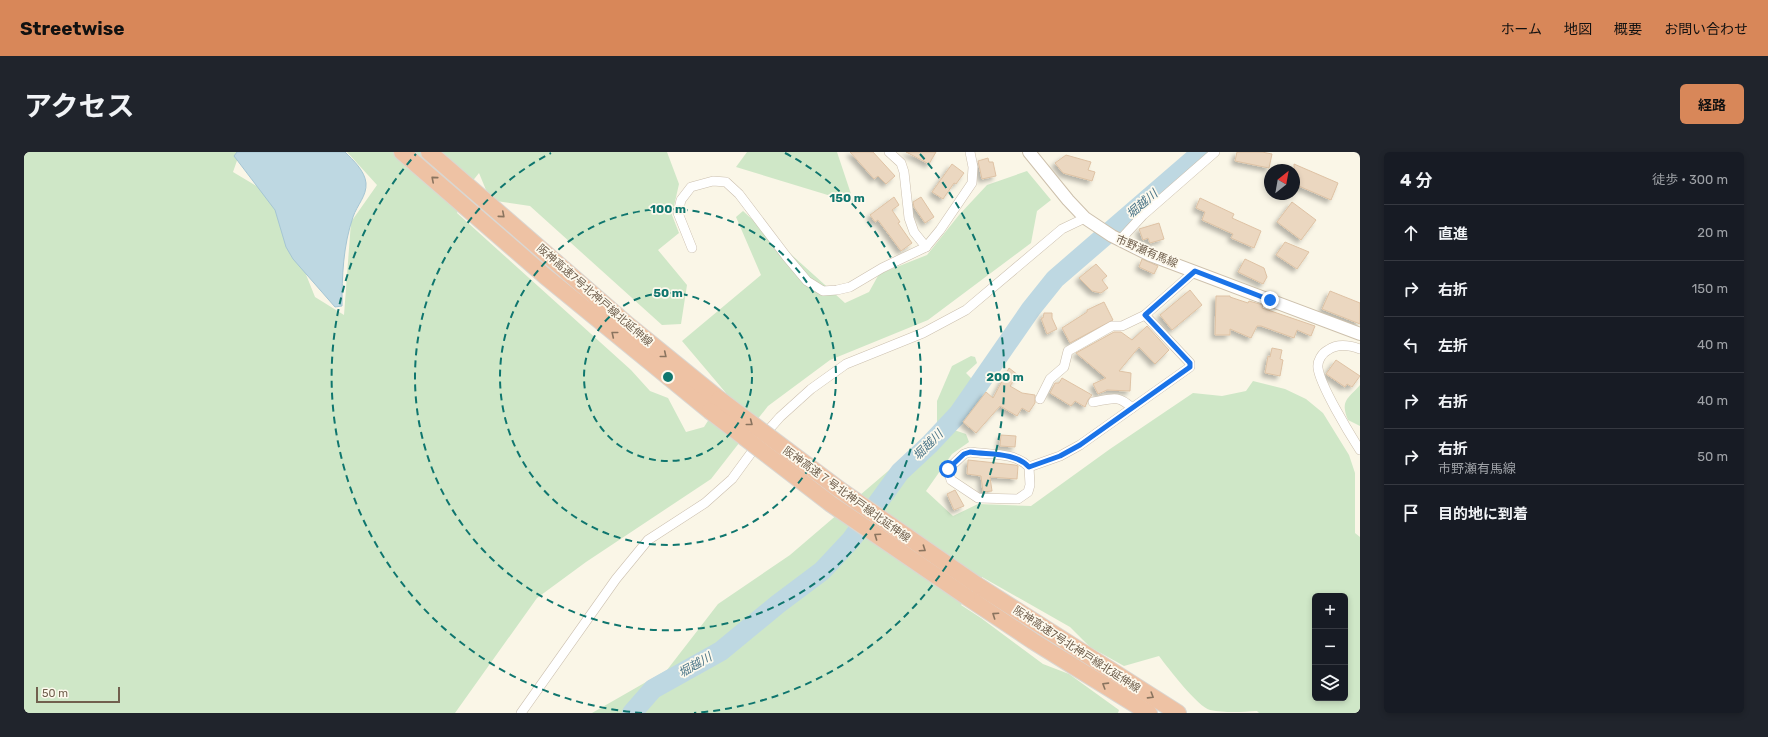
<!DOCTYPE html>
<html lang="ja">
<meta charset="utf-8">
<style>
body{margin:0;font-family:Rubik,"Noto Sans JP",sans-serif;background:#20242c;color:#f1f3f6}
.controls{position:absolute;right:12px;bottom:12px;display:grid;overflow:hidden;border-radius:6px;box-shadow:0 2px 6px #0003}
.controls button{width:36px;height:36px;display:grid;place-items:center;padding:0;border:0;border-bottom:1px solid #363941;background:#171b24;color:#f1f3f6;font:20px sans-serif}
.compass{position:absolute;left:1240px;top:12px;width:36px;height:36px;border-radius:50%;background:#171b24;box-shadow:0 2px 6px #0003;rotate:31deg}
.scale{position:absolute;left:12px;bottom:10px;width:84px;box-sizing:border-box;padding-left:4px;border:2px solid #71604e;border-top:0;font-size:11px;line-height:14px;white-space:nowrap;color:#71604e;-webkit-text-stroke:3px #fdf9ed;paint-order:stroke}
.stop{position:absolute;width:12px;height:12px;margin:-9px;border:3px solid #1a73e8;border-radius:50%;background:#fff}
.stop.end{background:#1a73e8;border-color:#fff;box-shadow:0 1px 4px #0008}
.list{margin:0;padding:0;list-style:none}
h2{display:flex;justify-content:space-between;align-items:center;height:52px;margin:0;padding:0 16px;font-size:17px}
h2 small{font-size:13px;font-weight:400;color:#9ea1a6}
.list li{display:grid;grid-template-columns:26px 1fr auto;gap:12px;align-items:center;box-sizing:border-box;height:56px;padding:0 16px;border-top:1px solid #363941}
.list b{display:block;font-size:15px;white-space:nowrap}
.list p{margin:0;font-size:13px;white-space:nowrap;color:#9ea1a6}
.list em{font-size:13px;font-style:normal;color:#9ea1a6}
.icon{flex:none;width:22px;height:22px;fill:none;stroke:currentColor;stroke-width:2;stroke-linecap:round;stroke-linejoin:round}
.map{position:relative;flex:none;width:1336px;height:561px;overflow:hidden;border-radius:6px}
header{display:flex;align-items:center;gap:24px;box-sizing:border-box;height:56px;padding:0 20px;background:#d88759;color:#111}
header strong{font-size:19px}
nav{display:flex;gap:22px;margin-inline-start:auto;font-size:14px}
.intro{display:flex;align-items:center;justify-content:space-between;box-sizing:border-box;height:96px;padding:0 24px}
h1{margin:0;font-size:28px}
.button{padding:10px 18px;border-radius:6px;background:#d88759;color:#111;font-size:14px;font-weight:700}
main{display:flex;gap:24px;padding:0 24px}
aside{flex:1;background:#171b24;border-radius:6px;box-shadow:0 2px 6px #0003}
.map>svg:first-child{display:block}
</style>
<header>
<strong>Streetwise</strong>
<nav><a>ホーム</a><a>地図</a><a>概要</a><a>お問い合わせ</a></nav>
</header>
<div class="intro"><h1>アクセス</h1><a class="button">経路</a></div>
<main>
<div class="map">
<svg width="1336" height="561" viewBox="0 0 1336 561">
<defs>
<filter id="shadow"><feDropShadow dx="-3.5" dy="3.5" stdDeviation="2" flood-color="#0004"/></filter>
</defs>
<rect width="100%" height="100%" fill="#faf6e7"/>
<g fill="#cfe7c7" fill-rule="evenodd">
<path d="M3,0H216L209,20L251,45L291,145L320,163L327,70L353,33L323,0H643L655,32L648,63L655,81L634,98L663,133L657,172L638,173L506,54L472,49L462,38L455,21L447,31L433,61L607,218L626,239L644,246L662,280L680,275L702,241L658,189L737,123L712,65L719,59L821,151L845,140L855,122L903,103L935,63L963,33L1003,19L1027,48L1013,59L1007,91L904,168L806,208L744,254L687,327L562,410L513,446L431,561H0V4Z"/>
<path d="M723,0H813L830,51L712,15Z"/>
<path d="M947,204L951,205L953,211L942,221L951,230L927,277L942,282L945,290L928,302L902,339L929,364L954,352L1007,354L1086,297L1169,241L1198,244L1222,239L1229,229L1261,237L1282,247L1299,261L1325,303L1331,321V381L1336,385V561H1235L1233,559C1218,560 1201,561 1186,558C1174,555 1144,516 1135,504L1100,514L1066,495L1046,475L958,425L937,453L957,466L1019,512L1045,522L1095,558L1094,561H568L643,518L694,452L766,403L884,302L913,274V249L928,214ZM1291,444H1321V546H1291Z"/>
<path d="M1336,233V274L1324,268C1316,248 1324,247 1336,233Z"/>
</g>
<path fill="#bed8e2" stroke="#a5c5d3" d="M213,0H321C329,8 341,19 342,31C343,44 333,53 329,65C319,94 318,124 318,154L311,155L269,107L262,95L251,58L210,4Z"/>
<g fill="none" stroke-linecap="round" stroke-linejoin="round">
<path stroke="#bed8e2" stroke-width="20" d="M608,561L629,537L697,499L754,452L798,419L827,388L876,320L906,292L935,261L1007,157L1031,127L1178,0"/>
</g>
<g fill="#ebd7c0" stroke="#dec2a4" filter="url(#shadow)">
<path d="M826,0H849L871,24L862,32L854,24L850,27Z"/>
<path d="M882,0H912L905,12Z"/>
<path d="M1213,0H1238L1248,2L1245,16L1211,9Z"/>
<path d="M1042,3L1067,10L1064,18L1071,20L1068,29L1039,21L1031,11Z"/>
<path d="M964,6L965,10H969L972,24L958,27L954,9Z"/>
<path d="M928,12L940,21L932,32L930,31L919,47L908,40Z"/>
<path d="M1270,12L1314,31L1307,48L1270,32Z"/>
<path d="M870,45L875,53L868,58L876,70L874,71L888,91L877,99L854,68L851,70L846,63Z"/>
<path d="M897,45L910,65L901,71L890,55L889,50Z"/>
<path d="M1176,46L1210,62L1208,66L1237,79L1230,96L1207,86L1209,82L1178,68L1181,60L1172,56Z"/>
<path d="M1268,50L1292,68L1277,88L1253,70Z"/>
<path d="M1135,71L1140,87L1126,91L1124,86L1119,88L1115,77Z"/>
<path d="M1261,90L1285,100L1273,117L1252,103Z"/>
<path d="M1118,107L1134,114L1130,122L1115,115Z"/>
<path d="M1221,107L1240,116L1243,125L1239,132L1214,120Z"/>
<path d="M1072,112L1083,124L1078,128L1084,136L1077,141L1068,139L1055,126Z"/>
<path d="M1166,138L1178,153L1148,178L1136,163Z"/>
<path d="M1306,139L1336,151V172L1298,157Z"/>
<path d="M1192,144H1206V145L1224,151L1225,149L1239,153L1238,156L1291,174L1287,184L1273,178L1270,186L1237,174H1233L1227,186L1206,177V183H1191Z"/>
<path d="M1080,150L1089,168L1046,191L1038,176L1063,160V158Z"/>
<path d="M1020,161H1028V166L1033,177L1023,182L1017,166H1019Z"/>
<path d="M1123,174L1145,198L1131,212L1115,195L1095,219L1107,221L1106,239L1083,238L1074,242L1069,232L1082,226L1052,201L1090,180H1097L1108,188Z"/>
<path d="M1248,196L1258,198L1256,207L1259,208L1256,224L1241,221L1244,204L1246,205Z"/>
<path d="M1312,208L1336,224L1328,235L1323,232L1321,235L1302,222Z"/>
<path d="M985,216L994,223L986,234L998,241L1011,243V251L1005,260L998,256L993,264L976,254L952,281L939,270L962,240L969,246Z"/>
<path d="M1038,226L1068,243L1064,248L1061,255L1051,249L1047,254L1026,241L1031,231H1035Z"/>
<path d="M977,283L992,284L991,295L976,294Z"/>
<path d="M944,308L991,313L994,314L993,327L966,325L968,339L959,340L957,324L943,322Z"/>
<path d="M931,338L940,354L930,358L923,342Z"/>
</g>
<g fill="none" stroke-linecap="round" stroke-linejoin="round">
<g stroke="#cbbfae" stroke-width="10">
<g id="street">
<path d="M865,0L877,11L880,20L885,66L890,80L902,95"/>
<path d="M1096,88L1119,63L1191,0"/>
<path d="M668,96L654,61L657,48L667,35L689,29L702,30L715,42L762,104L783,129L799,139L813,138L826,135L858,116L902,95L916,78L948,31L949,15L946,0"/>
<path d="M1336,197C1325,193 1314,191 1304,198C1298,201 1293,209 1294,216C1296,233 1325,281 1336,298"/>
<path d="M1016,247L1026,227L1040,215L1044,199L1088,174H1098L1121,163"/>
<path d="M1069,250C1087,247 1094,242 1108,256"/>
<path d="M1005,315L1006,333L1004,340L994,347L954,346L927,328L924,317L940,302L946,300C966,303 991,300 1005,315L1036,304L1056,293L1166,215V211L1121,163L1171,119"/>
<path d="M497,561L592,427L624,388L681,351L708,327L741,282L756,265L787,237L822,212L899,181L942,158L1038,77L1061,66"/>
</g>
</g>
<g stroke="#cdc0ac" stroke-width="14">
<path id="secondary" d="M1005,0L1044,48L1061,66L1088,84L1126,103L1336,182"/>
</g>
<g stroke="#dad6d1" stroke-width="18">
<g id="highway">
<path d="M378,0L521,124L686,259"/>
<path d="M405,0L604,173L695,247"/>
<path d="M953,433L1154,561"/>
<path d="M943,445L1009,489L1125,561"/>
</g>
</g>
<use href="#street" stroke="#fff" stroke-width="9"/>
<use href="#secondary" stroke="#fff" stroke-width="12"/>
<use href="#highway" stroke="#eec2a4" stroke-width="16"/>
<g stroke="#dad6d1" stroke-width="18" stroke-linecap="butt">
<g id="highway-bridge">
<path d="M695,247L816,338L953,433"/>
<path d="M686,259L807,352L943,445"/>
</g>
</g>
<use href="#highway-bridge" stroke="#eec2a4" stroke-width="16"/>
</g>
<defs><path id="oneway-chevron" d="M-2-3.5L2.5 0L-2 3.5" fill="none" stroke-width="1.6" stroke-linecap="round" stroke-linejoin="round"/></defs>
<g stroke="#8a745f">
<use href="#oneway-chevron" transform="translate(410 27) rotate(-139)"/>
<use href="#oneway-chevron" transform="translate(478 63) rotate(41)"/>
<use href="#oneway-chevron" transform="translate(590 182) rotate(-141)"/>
<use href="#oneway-chevron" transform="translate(640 203) rotate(39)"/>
<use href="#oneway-chevron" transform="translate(726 271) rotate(38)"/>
<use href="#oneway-chevron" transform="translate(853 384) rotate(-145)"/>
<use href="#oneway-chevron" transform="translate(899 397) rotate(34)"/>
<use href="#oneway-chevron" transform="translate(971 463) rotate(-146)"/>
<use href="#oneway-chevron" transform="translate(1081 533) rotate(-148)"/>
<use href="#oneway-chevron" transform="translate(1127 544) rotate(32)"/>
</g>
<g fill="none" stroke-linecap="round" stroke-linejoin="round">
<path stroke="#1a73e8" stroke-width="5" d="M924,317L940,302L946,300C966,303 991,300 1005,315L1036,304L1056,293L1166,215V211L1121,163L1171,119L1246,148"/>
</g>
<g fill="none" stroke="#0f766e" stroke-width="2" stroke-dasharray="7 5">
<circle cx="644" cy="225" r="84"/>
<circle cx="644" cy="225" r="168"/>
<path d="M761 1A253 253 0 1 1 527 1"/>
<path d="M618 561A337 337 0 0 1 392 2M896 2A337 337 0 0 1 670 561"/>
</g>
<g text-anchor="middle" stroke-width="3.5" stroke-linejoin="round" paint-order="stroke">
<g font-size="11" fill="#71604e" stroke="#fdf9ed">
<text transform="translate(1123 99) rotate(23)" y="4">市野瀬有馬線</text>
<text transform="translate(571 143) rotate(41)" y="4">阪神高速7号北神戸線北延伸線</text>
<text transform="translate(823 342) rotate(36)" y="4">阪神高速７号北神戸線北延伸線</text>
<text transform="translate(1053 497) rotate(33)" y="4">阪神高速7号北神戸線北延伸線</text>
</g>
<g font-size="12" font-style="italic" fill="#4d778a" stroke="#fdf9ed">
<text transform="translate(1118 52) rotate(-41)" y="4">堀越川</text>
<text transform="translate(904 293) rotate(-45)" y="4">堀越川</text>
<text transform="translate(671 513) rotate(-30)" y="4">堀越川</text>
</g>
</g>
<circle cx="644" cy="225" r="6" fill="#0f766e" stroke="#fdf9ed" stroke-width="2"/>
<g font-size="12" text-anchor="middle" font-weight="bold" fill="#0f766e" stroke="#fdf9ed" stroke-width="3.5" stroke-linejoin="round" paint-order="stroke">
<text x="823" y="50">150 m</text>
<text x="644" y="61">100 m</text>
<text x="644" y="145">50 m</text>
<text x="981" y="229">200 m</text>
</g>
</svg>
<div class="controls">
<button>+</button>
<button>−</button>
<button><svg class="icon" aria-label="layers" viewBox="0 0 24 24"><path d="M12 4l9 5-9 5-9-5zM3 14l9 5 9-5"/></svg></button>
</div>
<svg class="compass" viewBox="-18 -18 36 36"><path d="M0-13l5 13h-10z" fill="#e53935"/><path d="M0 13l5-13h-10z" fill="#9ea1a6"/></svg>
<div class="scale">50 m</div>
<div class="stop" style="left:924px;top:317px"></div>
<div class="stop end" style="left:1246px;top:148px"></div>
</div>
<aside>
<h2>4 分<small>徒歩 · 300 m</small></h2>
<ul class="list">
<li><svg class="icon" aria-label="ahead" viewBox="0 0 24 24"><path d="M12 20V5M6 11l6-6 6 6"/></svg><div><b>直進</b></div><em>20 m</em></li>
<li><svg class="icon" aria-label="right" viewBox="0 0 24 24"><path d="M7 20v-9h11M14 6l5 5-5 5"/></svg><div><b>右折</b></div><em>150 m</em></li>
<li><svg class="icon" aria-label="left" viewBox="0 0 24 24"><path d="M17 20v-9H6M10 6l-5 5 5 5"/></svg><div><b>左折</b></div><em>40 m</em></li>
<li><svg class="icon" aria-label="right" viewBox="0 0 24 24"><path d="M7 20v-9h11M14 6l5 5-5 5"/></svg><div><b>右折</b></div><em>40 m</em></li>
<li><svg class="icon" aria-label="right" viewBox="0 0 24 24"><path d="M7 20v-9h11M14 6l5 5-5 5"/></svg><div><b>右折</b><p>市野瀬有馬線</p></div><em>50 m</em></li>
<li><svg class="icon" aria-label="arrive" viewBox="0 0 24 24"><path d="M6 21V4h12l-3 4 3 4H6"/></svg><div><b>目的地に到着</b></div></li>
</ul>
</aside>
</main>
